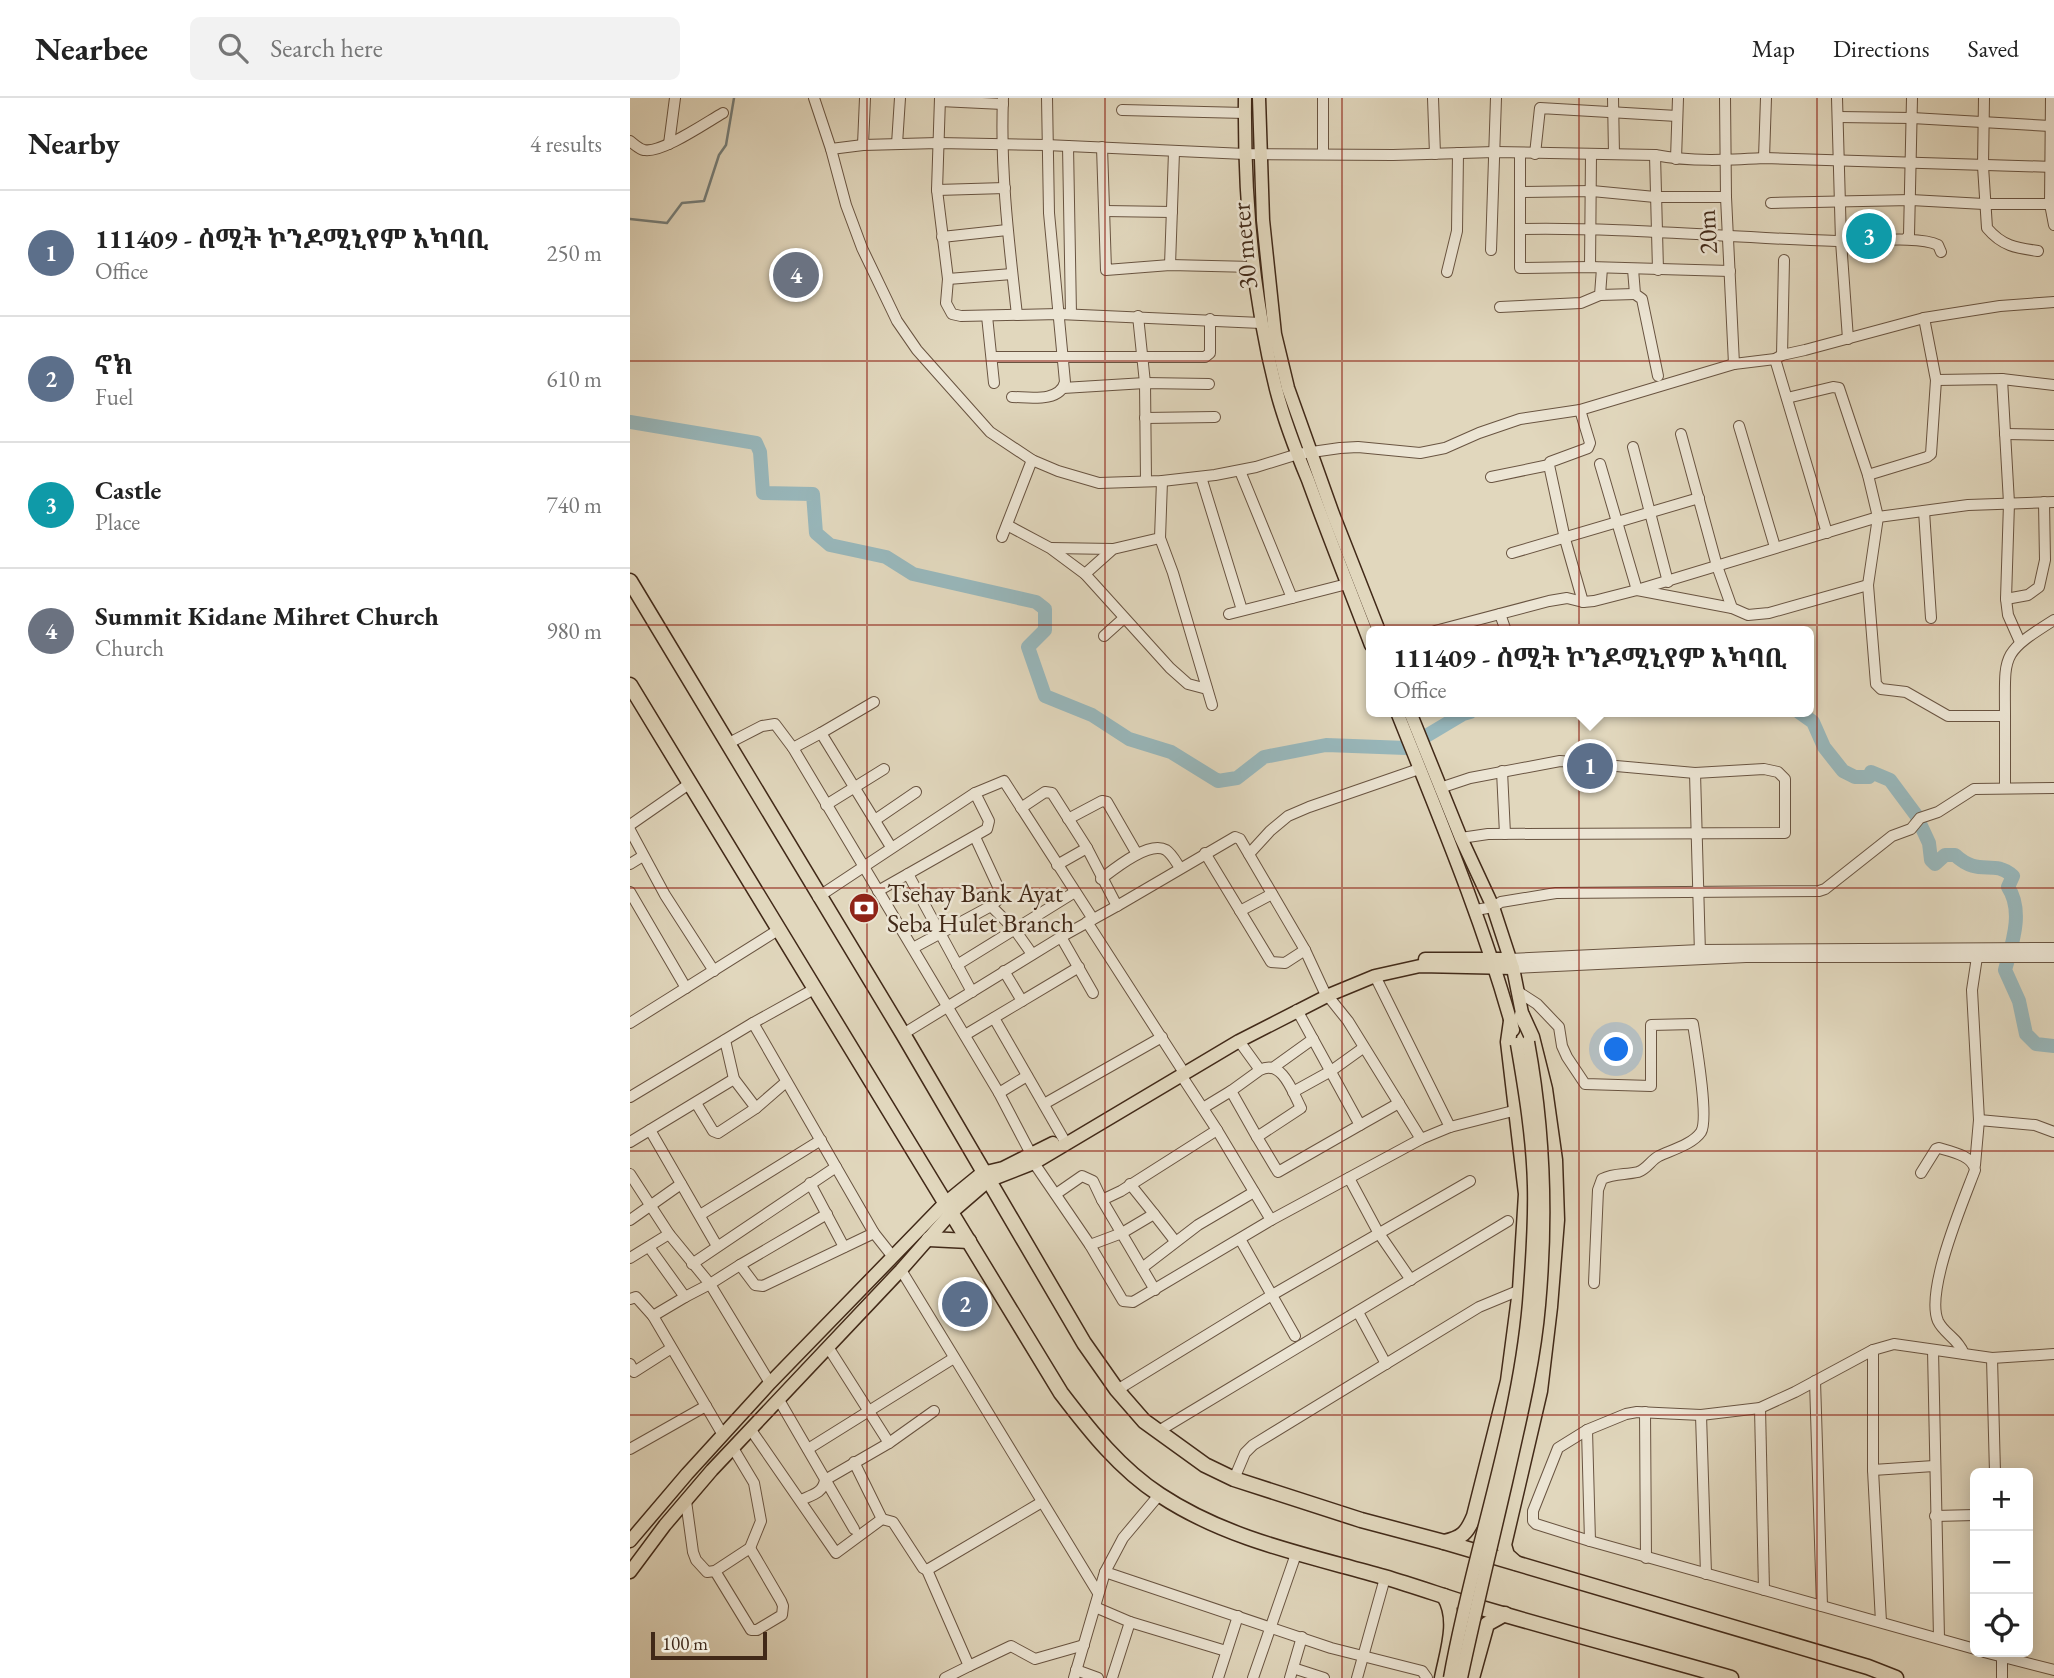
<!DOCTYPE html>
<meta charset="utf-8">
<style>
body{margin:0;font-family:"EB Garamond","Noto Serif Ethiopic",serif;background:#f2f2f2;color:#222}
.controls{position:absolute;right:21px;bottom:21px;display:grid;overflow:hidden;border-radius:10px;box-shadow:0 4px 18px #0003}
.controls button{width:63px;height:63px;display:grid;place-items:center;padding:0;border:0;border-bottom:2px solid #e0e0e0;background:#fff;color:#222;font:35px sans-serif}
.scale{position:absolute;left:21px;bottom:18px;width:116px;box-sizing:border-box;padding-left:7px;border:4px solid #412918;border-top:0;font-size:19px;line-height:24px;white-space:nowrap;color:#412918;-webkit-text-stroke:5px #ece5d4;paint-order:stroke}
.you{position:absolute;left:987px;top:952px;width:24px;height:24px;margin:-18px;border:5px solid #fff;border-radius:50%;background:#1a73e8;box-shadow:0 0 0 10px #1a73e833}
.badge{display:grid;place-items:center;width:46px;height:46px;border-radius:50%;background:#8f2418;color:#fff;font-size:23px;font-weight:700}
.pin{position:absolute;translate:-50% -50%;border:4px solid #fff;box-shadow:0 2px 7px #0006}
.popup{position:absolute;left:736px;top:528px;width:448px;height:91px;box-sizing:border-box;display:grid;place-content:center;border-radius:10px;background:#fff;filter:drop-shadow(0 2px 5px #0005);font-size:23px;white-space:nowrap;color:#767676}
.popup b{font-size:26px;color:#222}
.popup::after{content:'';position:absolute;left:50%;top:100%;margin-left:-14px;border:14px solid transparent;border-top-color:#fff}
.list{margin:0;padding:0;list-style:none}
h2{display:flex;justify-content:space-between;align-items:center;height:91px;margin:0;padding:0 28px;font-size:30px}
h2 small{font-size:23px;font-weight:400;color:#767676}
.list li{display:grid;grid-template-columns:46px 1fr auto;gap:21px;align-items:center;box-sizing:border-box;height:126px;padding:0 28px;border-top:2px solid #e0e0e0}
.list b{display:block;font-size:26px;white-space:nowrap}
.list p{margin:0;font-size:23px;white-space:nowrap;color:#767676}
.list em{font-size:23px;font-style:normal;color:#767676}
.icon{flex:none;width:38px;height:38px;fill:none;stroke:currentColor;stroke-width:2;stroke-linecap:round;stroke-linejoin:round}
.map{position:relative;flex:none;width:1424px;height:1580px;overflow:hidden}
header{display:flex;align-items:center;gap:42px;box-sizing:border-box;height:98px;padding:0 35px;background:#fff;border-bottom:2px solid #e0e0e0}
header strong{font-size:33px}
nav{display:flex;gap:38px;margin-inline-start:auto;font-size:24px}
.search{width:490px;height:63px;background:#f2f2f2;display:flex;align-items:center;gap:18px;box-sizing:border-box;padding:0 24px;border-radius:10px;color:#767676;font-size:26px}
main{display:flex}
aside{flex:1;background:#fff}
.map>svg:first-child{display:block}
</style>
<header>
<strong>Nearbee</strong>
<div class="search"><svg class="icon" aria-label="search" viewBox="0 0 24 24"><circle cx="10" cy="10" r="6"/><path d="M15 15l6 6"/></svg>Search here</div>
<nav><a>Map</a><a>Directions</a><a>Saved</a></nav>
</header>
<main>
<aside>
<h2>Nearby<small>4 results</small></h2>
<ul class="list">
<li><span class="badge" style="background:#5c6f8a">1</span><div><b>111409 - ሰሚት ኮንዶሚኒየም አካባቢ</b><p>Office</p></div><em>250 m</em></li>
<li><span class="badge" style="background:#5c6f8a">2</span><div><b>ኖክ</b><p>Fuel</p></div><em>610 m</em></li>
<li><span class="badge" style="background:#0f9aa8">3</span><div><b>Castle</b><p>Place</p></div><em>740 m</em></li>
<li><span class="badge" style="background:#6b7280">4</span><div><b>Summit Kidane Mihret Church</b><p>Church</p></div><em>980 m</em></li>
</ul>
</aside>
<div class="map">
<svg width="1424" height="1580" viewBox="0 0 1424 1580">
<rect width="100%" height="100%" fill="#e1d7bd"/>
<filter id="stains"><feTurbulence type="fractalNoise" baseFrequency=".00286" numOctaves="4"/><feColorMatrix values="0 0 0 0 .2 0 0 0 0 .09 0 0 0 0 .02 0 0 0 .5 -.17"/></filter>
<radialGradient id="worn" r=".72"><stop offset=".6" stop-color="#630" stop-opacity="0"/><stop offset="1" stop-color="#630" stop-opacity=".3"/></radialGradient>
<g fill="none" stroke-linecap="round" stroke-linejoin="round">
<path stroke="#757e7a" stroke-width="2.5" d="M0,121L37,125L52,105L74,103L89,57L96,47L104,0"/>
<g stroke="#98b7bb" stroke-width="14">
<path d="M0,324L126,345L130,354L133,395L183,396L186,435L200,447L256,459L283,476L406,504L415,511V532L398,549L415,598L462,617L499,641L541,654L588,683L607,680L634,659L696,647L776,650L833,616L840,614"/>
<path d="M1169,614L1183,624L1194,649L1213,673L1225,679H1239L1241,674L1260,682L1286,717L1299,745L1301,762L1305,766L1315,757H1325C1350,780 1362,760 1383,778L1378,789C1394,813 1382,846 1375,872L1389,903L1396,936L1406,946L1424,948"/>
</g>
<g stroke="#695441" stroke-width="12">
<g id="minor">
<path d="M184,0L201,51L216,107L232,150L267,223L287,252L360,334L402,362L428,373L469,385L532,383L585,377L626,369L668,356L710,350L728,349L790,355L815,350L849,335L890,321L950,312L1104,266L1145,261L1152,257L1175,252L1294,220L1370,208L1424,204"/>
<path d="M310,0L307,92L318,181L316,205L322,216L331,218L429,216L631,225"/>
<path d="M373,0C370,73 379,145 387,217"/>
<path d="M693,0V56"/>
<path d="M803,0L805,56"/>
<path d="M983,0L984,56"/>
<path d="M1095,0L1096,99L1104,266"/>
<path d="M1207,0L1211,143L1218,241"/>
<path d="M1354,0L1353,68L1357,130C1372,148 1386,150 1408,153"/>
<path d="M310,3L373,6"/>
<path d="M492,12L615,15"/>
<path d="M1208,19L1282,20L1420,28"/>
<path d="M0,43C4,46 9,51 14,52C31,56 77,24 93,15"/>
<path d="M39,46L45,0"/>
<path d="M267,46L270,0"/>
<path d="M233,47L235,0"/>
<path d="M438,48L441,216"/>
<path d="M472,49L476,172L540,167L623,169"/>
<path d="M201,51L233,47L308,45L416,47L615,56L763,57L865,54L1025,57C1061,64 1098,62 1134,60L1424,69"/>
<path d="M890,55V170L960,169L1100,173"/>
<path d="M905,56L910,10L1047,18"/>
<path d="M1025,57L1028,172"/>
<path d="M1134,60L1136,0"/>
<path d="M1046,61L1048,0"/>
<path d="M307,92L375,90"/>
<path d="M891,94L962,93L1025,99H1096"/>
<path d="M1141,105L1281,102L1354,106H1420L1421,0"/>
<path d="M1420,106L1424,127"/>
<path d="M475,113L542,114"/>
<path d="M890,131C996,129 1102,140 1207,143C1232,144 1289,137 1308,147L1311,154"/>
<path d="M312,139L377,132"/>
<path d="M1276,141L1279,137L1282,0"/>
<path d="M861,152L866,0"/>
<path d="M540,167L544,54"/>
<path d="M960,169L961,56"/>
<path d="M1003,171L1005,196L1012,201L1028,278"/>
<path d="M817,174L827,133L828,55"/>
<path d="M318,181L382,176"/>
<path d="M970,197L1005,196"/>
<path d="M870,209L951,205L970,197L972,170"/>
<path d="M357,218L364,285"/>
<path d="M508,218L515,285L516,383"/>
<path d="M1152,257L1154,162"/>
<path d="M362,259H575L580,255V221"/>
<path d="M1145,261L1197,435"/>
<path d="M1372,281L1379,405L1376,501L1378,517L1390,544"/>
<path d="M1306,282L1372,281L1424,287"/>
<path d="M433,290L515,285L579,286"/>
<path d="M382,299C398,299 430,305 435,284L419,115L417,0"/>
<path d="M1157,300L1203,289L1209,290L1238,377L1248,419L1238,487L1246,586L1251,591L1276,594L1318,618H1375V690"/>
<path d="M950,312L960,345L958,350L920,364L919,367L935,441L953,504"/>
<path d="M515,320L585,319"/>
<path d="M1109,328L1145,449"/>
<path d="M1051,336L1087,468L1102,510L1118,517L1139,515L1238,487"/>
<path d="M1375,336L1424,337"/>
<path d="M1003,349L1038,484"/>
<path d="M970,366L1007,492L1102,510"/>
<path d="M610,373L662,500"/>
<path d="M1238,377L1297,359L1301,356L1306,282L1294,220"/>
<path d="M571,379L612,512"/>
<path d="M861,379L919,367"/>
<path d="M1294,413L1301,520"/>
<path d="M377,427L420,450L455,476L540,570L558,586L577,591"/>
<path d="M372,439L402,362"/>
<path d="M530,440L543,475L582,607"/>
<path d="M421,450L483,451"/>
<path d="M882,455L1069,400"/>
<path d="M455,476L483,451L530,440L532,383"/>
<path d="M1376,501L1398,497L1409,489L1415,462L1414,404"/>
<path d="M599,516L717,486"/>
<path d="M870,516L876,533"/>
<path d="M805,533L919,503L937,500L953,504L964,503L1007,492L1248,419L1338,407L1424,404"/>
<path d="M474,538L494,520"/>
<path d="M1375,618C1375,556 1370,556 1424,522"/>
<path d="M191,635L244,604"/>
<path d="M97,646L132,628L145,626L163,650L369,995L401,1056"/>
<path d="M163,650L191,635L261,749"/>
<path d="M872,673L875,736"/>
<path d="M1065,675L1070,856"/>
<path d="M810,690L840,680L930,663L1065,675L1134,671L1148,674L1155,681V735L858,736L831,740"/>
<path d="M196,707L254,671"/>
<path d="M391,710L415,694L422,695L457,750L487,808"/>
<path d="M438,721L472,703L477,704L507,756"/>
<path d="M245,722L286,694"/>
<path d="M0,727L59,686"/>
<path d="M0,732L35,797L84,873"/>
<path d="M575,755L641,864L655,865L675,852"/>
<path d="M619,756L640,733L658,718L679,709L789,671"/>
<path d="M0,766L13,758"/>
<path d="M427,767L457,750"/>
<path d="M278,776L342,894"/>
<path d="M471,781C484,771 519,742 536,752C542,756 546,764 550,770"/>
<path d="M248,793L357,731L359,723L345,695"/>
<path d="M0,794L56,890"/>
<path d="M188,799L345,695L374,683L463,821"/>
<path d="M361,808L385,832L402,856"/>
<path d="M846,812L863,809L871,804L926,795L1189,793L1195,791L1262,738L1281,731L1290,720L1308,714L1344,691L1424,690"/>
<path d="M610,813L642,796"/>
<path d="M457,824L551,970"/>
<path d="M431,839L463,895"/>
<path d="M283,850L361,808L370,800V793L345,739"/>
<path d="M880,861L1070,852L1424,850"/>
<path d="M327,867L445,794"/>
<path d="M883,870L1116,859H1424"/>
<path d="M374,873L392,903"/>
<path d="M745,878L820,1029"/>
<path d="M887,893L907,906L929,929L932,948L937,959L955,986L1021,988V927L1063,926C1066,945 1079,1021 1071,1034C1063,1046 1042,1052 1029,1058C1021,1062 1017,1071 1008,1074C995,1077 984,1075 972,1081L968,1092L964,1185"/>
<path d="M364,920L433,1040"/>
<path d="M0,925L148,832"/>
<path d="M123,925L186,890"/>
<path d="M273,936L431,839L487,808L605,739L610,741L675,852L694,893L718,923L791,1041"/>
<path d="M335,937L449,869"/>
<path d="M95,942L104,981L126,1010"/>
<path d="M609,943L630,972C652,960 663,995 671,1010L627,1039L601,993L630,972"/>
<path d="M644,969L683,941"/>
<path d="M551,977L587,1032L641,1122"/>
<path d="M663,994L701,973L733,950"/>
<path d="M369,995L397,978"/>
<path d="M0,999L123,925L244,1135L263,1159"/>
<path d="M66,1005L83,1033L88,1035L126,1010L156,984"/>
<path d="M414,1006L532,939"/>
<path d="M573,1010L601,993"/>
<path d="M1349,1022L1405,1027L1424,1034"/>
<path d="M730,1027L769,1005"/>
<path d="M20,1032L87,1148"/>
<path d="M627,1039L648,1074L730,1027L667,912"/>
<path d="M0,1044L104,981"/>
<path d="M404,1065L460,1147L493,1203L503,1204L641,1122L791,1041L820,1029L887,1012"/>
<path d="M1345,1067L1349,1022L1342,892L1347,859"/>
<path d="M1291,1075L1306,1051L1309,1050C1323,1054 1343,1058 1345,1072C1333,1104 1295,1193 1308,1223C1314,1236 1328,1240 1334,1256"/>
<path d="M0,1076L39,1136L80,1186L110,1167L125,1187L133,1188L244,1135"/>
<path d="M719,1080L748,1134L781,1182"/>
<path d="M180,1085L214,1149"/>
<path d="M426,1096L452,1078L463,1083L472,1102L525,1192"/>
<path d="M472,1102L491,1093L587,1032"/>
<path d="M524,1116L545,1143"/>
<path d="M70,1117L191,1042"/>
<path d="M0,1122L51,1086"/>
<path d="M610,1141L665,1238"/>
<path d="M460,1147L492,1135L524,1116L500,1086"/>
<path d="M19,1149L55,1199L80,1186L140,1285"/>
<path d="M0,1160L39,1136"/>
<path d="M62,1166L206,1069"/>
<path d="M110,1167L197,1116"/>
<path d="M512,1170L568,1127L624,1094"/>
<path d="M271,1172L468,1495"/>
<path d="M55,1199L23,1218L93,1337"/>
<path d="M0,1201L6,1199L23,1218"/>
<path d="M728,1214L756,1266"/>
<path d="M198,1249L259,1345"/>
<path d="M1243,1252V1372L1251,1524"/>
<path d="M1303,1252L1309,1540"/>
<path d="M1362,1260L1365,1375"/>
<path d="M0,1266L4,1274L40,1251"/>
<path d="M1185,1283L1192,1508"/>
<path d="M487,1292L642,1197L840,1083"/>
<path d="M149,1302L224,1431"/>
<path d="M1130,1310L1134,1492"/>
<path d="M1015,1314L1016,1460"/>
<path d="M1071,1317L1076,1476"/>
<path d="M121,1332L206,1455L252,1421L263,1424L293,1470L297,1472L412,1404"/>
<path d="M957,1332L960,1443"/>
<path d="M527,1334L878,1123"/>
<path d="M0,1351L76,1308"/>
<path d="M178,1351L324,1260"/>
<path d="M224,1364L252,1421"/>
<path d="M1243,1372L1304,1368"/>
<path d="M604,1381L615,1355L623,1347L849,1209L890,1192"/>
<path d="M171,1402C182,1397 193,1395 195,1382L259,1345L304,1313"/>
<path d="M56,1403L63,1454L66,1462L77,1474L85,1473L120,1450L131,1423L124,1385L103,1350"/>
<path d="M1305,1418L1345,1417"/>
<path d="M297,1472L339,1568L381,1548L405,1561L454,1547"/>
<path d="M85,1473L121,1532H127L152,1517L153,1508L151,1503L120,1450"/>
<path d="M475,1474L701,1550L792,1573L797,1580"/>
<path d="M465,1509L500,1524L596,1553"/>
<path d="M1345,1551L960,1443L906,1426L903,1423V1413L928,1350L957,1332L996,1316L1007,1314L1071,1317L1130,1310L1165,1294L1243,1252L1264,1246L1362,1260L1424,1256"/>
<path d="M1354,1554L1424,1572"/>
<path d="M1372,1554V1580"/>
<path d="M663,1570L694,1580"/>
<path d="M446,1572L468,1580"/>
<path d="M315,1580L339,1568"/>
<path d="M444,1580L475,1474L493,1440L529,1397"/>
<path d="M482,1580L500,1524"/>
<path d="M588,1580L608,1518"/>
<path d="M623,1580L666,1456"/>
<path d="M660,1580L672,1539"/>
<path d="M727,1580L755,1480"/>
</g>
</g>
<g stroke="#412918" stroke-width="15">
<g id="major">
<path d="M615,0C614,98 622,196 646,291C654,322 666,353 678,382C698,437 720,492 741,547"/>
<path d="M629,0L633,122L645,236L658,290L703,416L749,533"/>
<path d="M767,614C809,719 853,823 883,932"/>
<path d="M780,614L831,740L863,809L883,870L894,925"/>
<path d="M795,861H880"/>
<path d="M0,1443L57,1376L140,1285L314,1106L352,1075L373,1070L423,1045"/>
<path d="M0,1474L35,1427L82,1372L271,1172L321,1115L358,1083L404,1065L609,943L699,897L745,878L790,868L883,870"/>
</g>
</g>
<g stroke="#412918" stroke-width="17">
<g id="highway">
<path d="M0,483L273,936L454,1245L487,1292L514,1323L575,1367L604,1381L731,1422L814,1444L1238,1569L1266,1580"/>
<path d="M0,587L431,1295C460,1333 490,1371 530,1397C598,1442 677,1457 754,1479C788,1489 821,1501 855,1511C937,1535 1020,1557 1101,1580"/>
<path d="M299,1141L339,1143"/>
<path d="M814,1444C832,1440 837,1435 844,1418L878,1283L890,1192L896,1096L878,944L881,923"/>
<path d="M886,1465L877,1457L874,1447L910,1293L920,1209L927,1122L925,1062L915,991L902,939L892,917"/>
<path d="M812,1580C817,1554 829,1522 814,1498"/>
<path d="M842,1580L857,1526L875,1516"/>
</g>
</g>
<use href="#minor" stroke="#ece5d4" stroke-width="10"/>
<use href="#major" stroke="#e1d7bd" stroke-width="12"/>
<use href="#highway" stroke="#e1d7bd" stroke-width="14"/>
<g stroke="#412918" stroke-width="15" stroke-linecap="butt">
<g id="major-bridge">
<path d="M820,1580C842,1455 888,1332 899,1205C902,1167 905,1127 904,1088C903,1041 895,992 887,946"/>
<path d="M831,1580C845,1514 861,1449 876,1384C889,1326 904,1266 909,1207C917,1119 914,1031 898,944"/>
</g>
</g>
<use href="#major-bridge" stroke="#e1d7bd" stroke-width="12"/>
</g>
<path fill="none" stroke="#8f2418" stroke-width="2" stroke-opacity="0.55" d="M237,0V1580M475,0V1580M712,0V1580M949,0V1580M1187,0V1580M0,263H1424M0,527H1424M0,790H1424M0,1053H1424M0,1317H1424"/>
<defs>
<g id="bank-disc" transform="scale(1.575)"><circle r="9.5" fill="#8f2418" stroke="#ece5d4"/><path d="M-6-4H6V4H-6ZM0-2.3a2.3 2.3 0 1 0 0 4.6a2.3 2.3 0 1 0 0-4.6Z" fill="#fff"/></g>
</defs>
<g fill-rule="evenodd">
<use href="#bank-disc" x="234" y="810"/>
</g>
<g text-anchor="middle" stroke-width="5" stroke-linejoin="round" paint-order="stroke">
<g font-size="26" fill="#412918" stroke="#ece5d4">
<text transform="translate(1077 134) rotate(-93)" y="9">20m</text>
<text transform="translate(614 148) rotate(-95)" y="9">30 meter</text>
</g>
<g font-size="26" fill="#412918" stroke="#ece5d4" text-anchor="start">
<text x="257" y="804">Tsehay Bank Ayat<tspan x="257" dy="30">Seba Hulet Branch</tspan></text>
</g>
</g>
<rect width="100%" height="100%" filter="url(#stains)"/>
<rect width="100%" height="100%" fill="url(#worn)"/>
</svg>
<div class="controls">
<button>+</button>
<button>−</button>
<button><svg class="icon" aria-label="locate" viewBox="0 0 24 24"><circle cx="12" cy="12" r="6"/><path d="M12 2v4M12 18v4M2 12h4M18 12h4"/></svg></button>
</div>
<div class="scale">100 m</div>
<div class="you"></div>
<div class="pin badge" style="left:960px;top:668px;background:#5c6f8a">1</div>
<div class="popup"><b>111409 - ሰሚት ኮንዶሚኒየም አካባቢ</b>Office</div>
<div class="pin badge" style="left:335px;top:1206px;background:#5c6f8a">2</div>
<div class="pin badge" style="left:1239px;top:138px;background:#0f9aa8">3</div>
<div class="pin badge" style="left:166px;top:177px;background:#6b7280">4</div>
</div>
</main>
